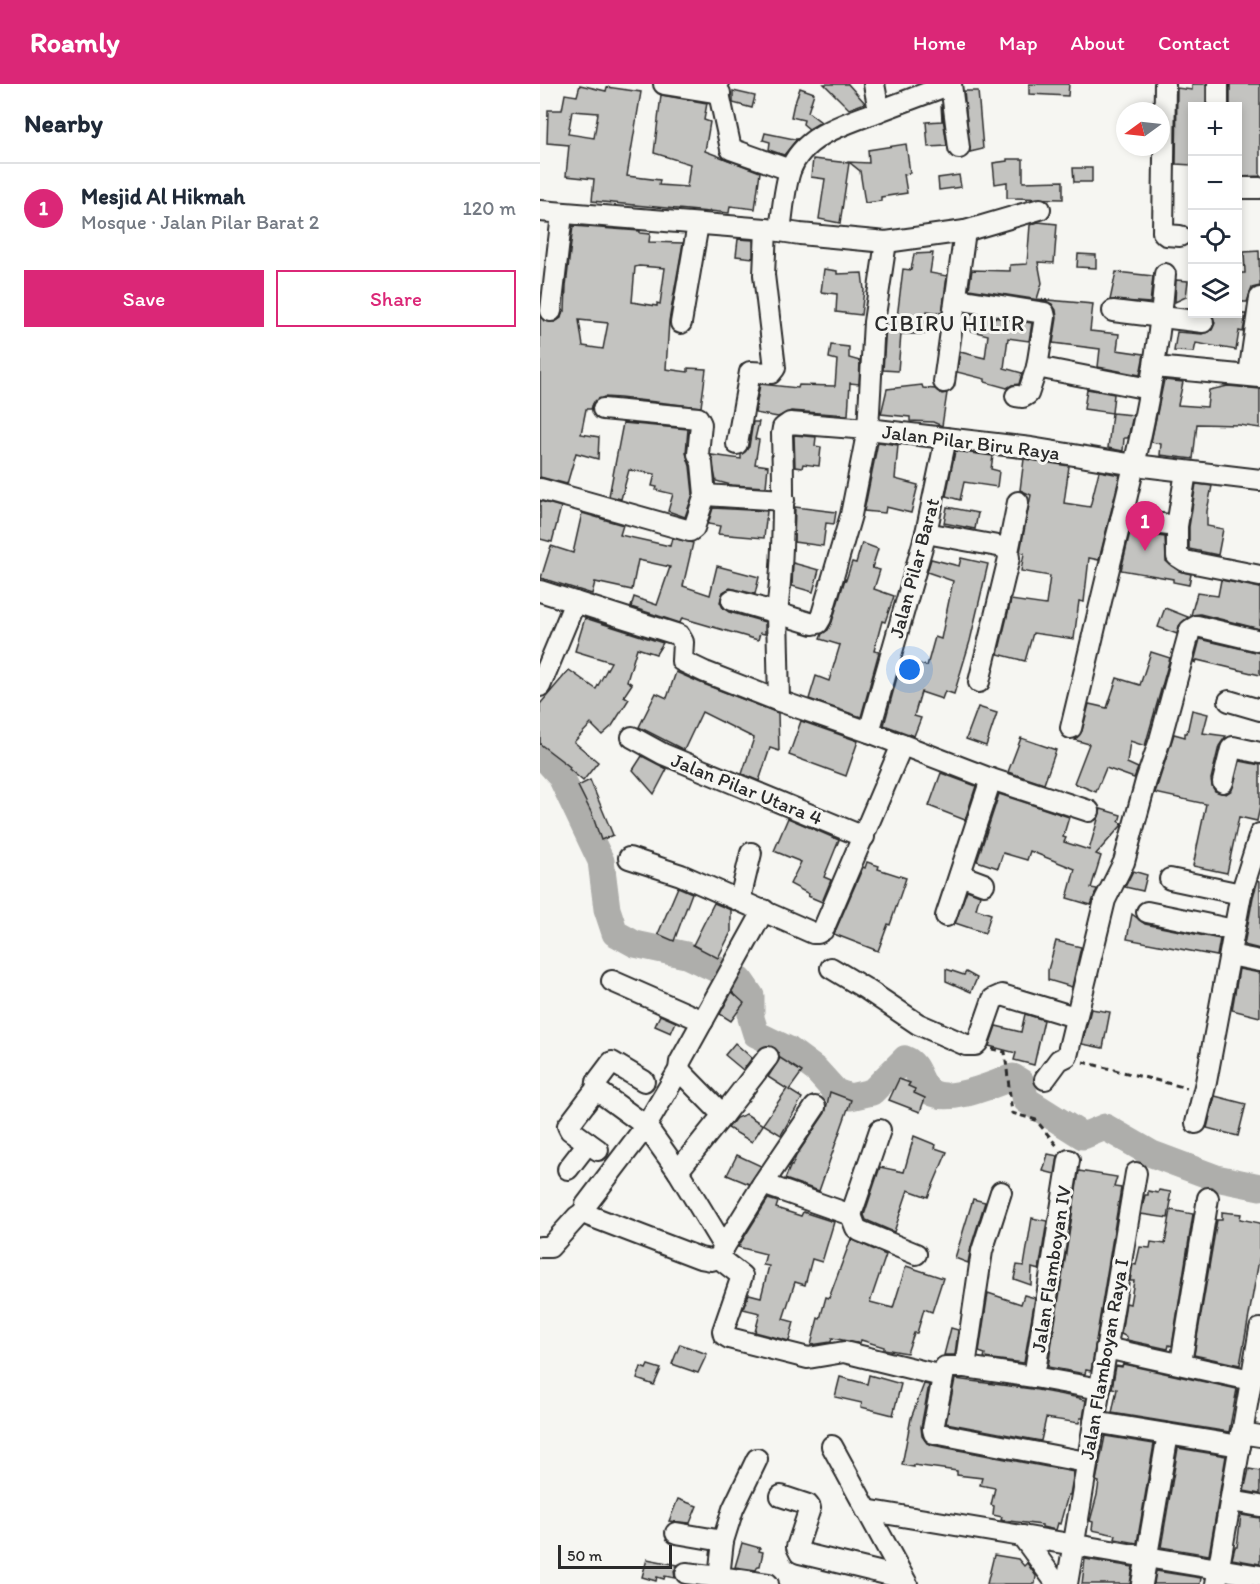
<!DOCTYPE html>
<meta charset="utf-8">
<style>
body{margin:0;font-family:Itim,sans-serif;background:#f2f2f3;color:#1f2937}
.controls{position:absolute;right:18px;top:18px;display:grid;overflow:hidden;border-radius:0px;box-shadow:0 3px 9px #0003}
.controls button{width:54px;height:54px;display:grid;place-items:center;padding:0;border:0;border-bottom:2px solid #e0e1e3;background:#fff;color:#1f2937;font:30px sans-serif}
.compass{position:absolute;left:576px;top:18px;width:54px;height:54px;border-radius:50%;background:#fff;box-shadow:0 3px 9px #0003;rotate:255deg}
.scale{position:absolute;left:18px;bottom:15px;width:114px;box-sizing:border-box;padding-left:6px;border:3px solid #2b2b2b;border-top:0;font-size:16px;line-height:21px;white-space:nowrap;color:#2b2b2b;-webkit-text-stroke:4px #f6f6f2;paint-order:stroke}
.you{position:absolute;left:370px;top:586px;width:21px;height:21px;margin:-15px;border:4px solid #fff;border-radius:50%;background:#1a73e8;box-shadow:0 0 0 9px #1a73e833}
.badge{display:grid;place-items:center;width:39px;height:39px;border-radius:50%;background:#db2777;color:#fff;font-size:20px;font-weight:700}
.pin{position:absolute;translate:-50% -50px;filter:drop-shadow(0 2px 3px #0008)}
.pin::after{content:'';position:absolute;top:32px;width:21px;height:18px;background:inherit;clip-path:polygon(0 0,100% 0,50% 100%)}
.list{margin:0;padding:0;list-style:none}
h2{display:flex;justify-content:space-between;align-items:center;height:78px;margin:0;padding:0 24px;font-size:26px}
h2 small{font-size:20px;font-weight:400;color:#747a83}
.list li{display:grid;grid-template-columns:39px 1fr auto;gap:18px;align-items:center;box-sizing:border-box;height:90px;padding:0 24px;border-top:2px solid #e0e1e3}
.list b{display:block;font-size:22px;white-space:nowrap}
.list p{margin:0;font-size:20px;white-space:nowrap;color:#747a83}
.list em{font-size:20px;font-style:normal;color:#747a83}
.actions{display:flex;gap:12px;padding:18px 24px}
.actions a{flex:1;padding:14px 0;border:2px solid #db2777;border-radius:0px;text-align:center;font-size:21px;color:#db2777}
.actions .main{background:#db2777;color:#fff}
.icon{flex:none;width:33px;height:33px;fill:none;stroke:currentColor;stroke-width:2;stroke-linecap:round;stroke-linejoin:round}
.map{position:relative;flex:none;width:720px;height:1500px;overflow:hidden}
header{display:flex;align-items:center;gap:36px;box-sizing:border-box;height:84px;padding:0 30px;background:#db2777;color:#fff}
header strong{font-size:28px}
nav{display:flex;gap:33px;margin-inline-start:auto;font-size:21px}
main{display:flex}
aside{flex:1;background:#fff}
.map>svg:first-child{display:block}
</style>
<header>
<strong>Roamly</strong>
<nav><a>Home</a><a>Map</a><a>About</a><a>Contact</a></nav>
</header>
<main>
<aside>
<h2>Nearby<small></small></h2>
<ul class="list">
<li><span class="badge">1</span><div><b>Mesjid Al Hikmah</b><p>Mosque · Jalan Pilar Barat 2</p></div><em>120 m</em></li>
</ul>
<div class="actions"><a class="main">Save</a><a>Share</a></div>
</aside>
<div class="map">
<svg width="720" height="1500" viewBox="0 0 720 1500">
<rect width="100%" height="100%" fill="#f6f6f2"/>
<filter id="ink" filterUnits="userSpaceOnUse"><feTurbulence type="fractalNoise" baseFrequency=".0167" numOctaves="2"/><feDisplacementMap in="SourceGraphic" scale="12" xChannelSelector="R" yChannelSelector="G"/><feConvolveMatrix kernelMatrix="1 2 1 2 8 2 1 2 1" color-interpolation-filters="sRGB"/></filter>
<g filter="url(#ink)">
<g fill="none" stroke-linecap="round" stroke-linejoin="round">
<path stroke="#aeaeab" stroke-width="27" d="M0,669L20,691L61,777L67,825L75,849L95,860L146,871L200,896L211,912V934L216,950L249,966L276,986L296,1008L310,1013L332,1008L365,975C378,980 378,995 387,1005C404,1023 454,1000 473,993L481,998L486,1016L543,1052L565,1043L612,1070L676,1094L720,1103"/>
</g>
<g fill="#c3c3c0" stroke="#2b2b2b" stroke-width="1.5" fill-rule="evenodd">
<path d="M284,0H308L325,19L309,25Z"/>
<path d="M489,0H529L528,12L489,10Z"/>
<path d="M652,0H666V22L652,21V81L636,80L637,4L652,6Z"/>
<path d="M690,0H720V92L698,93V22H690Z"/>
<path d="M40,1L66,7L67,3L101,8L87,92L120,96L119,101L147,103L150,80L114,69L121,11L167,19L164,36L170,38L165,67L220,88L215,125L190,122L189,129L170,127L169,128L52,117L54,95L26,92L29,61L7,59L8,26H22L25,10L37,12ZM32,27L58,29L54,54L28,50Z"/>
<path d="M260,4L274,9L268,28L281,38L269,45L263,40L264,36L251,33L254,19H255Z"/>
<path d="M193,7L215,12L212,24L193,19Z"/>
<path d="M424,7H438L443,65L430,68Z"/>
<path d="M401,20L407,62L388,63L386,38L402,37Z"/>
<path d="M225,49L254,55H257L244,71L229,66L230,58L223,56Z"/>
<path d="M366,60L370,89L364,90L367,109L341,113V117L325,119L320,87L309,78L329,79L328,66Z"/>
<path d="M273,75L309,79L300,139L279,135L285,95L271,93Z"/>
<path d="M467,75H483V98L523,97V115L467,114V98L455,100L453,79L467,77Z"/>
<path d="M533,84H552V98H534Z"/>
<path d="M419,91L421,103L399,106L398,94Z"/>
<path d="M498,138L517,140L514,179L498,178L502,199L497,215L553,220L550,247L579,250L577,266L604,270L600,291L558,283L560,265L513,259L517,234L516,226L512,220L506,217L429,205L432,186L470,187V181L487,180L490,141Z"/>
<path d="M33,142L100,147V149L110,150L109,158L143,159L129,237L126,285L148,288V284L166,285L161,323L80,314L64,313L54,318L51,325H46L41,350L59,353L58,375L36,369L27,400L0,393V232L4,237L15,238L21,234L23,226L25,227L26,202ZM99,182L125,184L120,220L117,219V222L92,218L95,183ZM39,236L68,239L63,265L43,262Z"/>
<path d="M198,155L213,156V174L196,172Z"/>
<path d="M719,167L720,202L712,204L707,218H698V189H705L704,168Z"/>
<path d="M393,169L390,189L407,192L402,229L387,227L385,250H361L358,287L343,286L346,241L356,242L363,185L371,186L374,170Z"/>
<path d="M538,170L556,171V184L537,183Z"/>
<path d="M284,185L297,187V190L322,189L324,206L321,231L296,228L297,210L281,208Z"/>
<path d="M576,188L613,192L610,219L570,216Z"/>
<path d="M636,196L648,197L646,213L635,218Z"/>
<path d="M426,229L492,239L489,257L468,254L464,284L482,289L479,300L472,301L467,304L445,298V295L417,288L420,268L445,274L448,251L424,245Z"/>
<path d="M671,230H706L703,248L699,247L696,266L656,259L654,268L634,267L637,248L662,250L672,246L675,239Z"/>
<path d="M291,261L309,263V274L320,277L319,300L310,299L308,331L251,327L238,333L215,329L220,300L258,304L259,301L295,302L297,276L289,274Z"/>
<path d="M624,296L643,298L638,321L667,323L669,306L688,302L720,305V344L699,341L657,340L653,375L620,371L621,360L611,358Z"/>
<path d="M382,301L383,304L395,305L402,310L407,309L402,342L393,338L370,337V333L341,330L347,305Z"/>
<path d="M547,305L574,310L572,329L544,325Z"/>
<path d="M572,329L593,331L588,354H584L583,367L568,364Z"/>
<path d="M213,338H219L215,355L219,356L215,380L228,382L226,403L191,401L176,397L171,371L201,375V371L209,363Z"/>
<path d="M83,339L148,345L146,369L150,382L153,410L145,433L128,427L133,410L116,406L117,403L112,402L115,390L89,386L81,415L69,412Z"/>
<path d="M254,351L276,353L275,362L281,363L279,382L263,380L262,384L255,383Z"/>
<path d="M338,358L358,361L355,395L378,401L371,429L346,423L345,429L324,427Z"/>
<path d="M415,367L453,372L451,385L459,387L457,403L424,398L420,416L406,412Z"/>
<path d="M484,375L529,382L524,419L550,423L559,387L580,391L559,476L549,474L544,518L539,517L534,555L493,549L485,577L458,570L471,516L506,521L510,492L481,487L484,469L480,468L491,411L480,406Z"/>
<path d="M656,400L672,402L667,427V442L683,445L678,471L649,465V443Z"/>
<path d="M0,417L21,423L12,458L0,455Z"/>
<path d="M255,423L296,428L294,440L286,439L283,462L254,458Z"/>
<path d="M407,423L438,429L435,445L404,439Z"/>
<path d="M173,424L227,427L224,454L178,450L180,442L168,440Z"/>
<path d="M42,429L83,441L80,451L130,462L132,454L153,459L143,502L170,511L177,482L219,493L215,510L190,504L183,508L180,518L183,524L189,528L225,538V550L220,549L218,556L142,534L140,539L91,523L94,513L117,521L130,483L98,476L92,506L55,498L52,510L1,494L11,462L33,469Z"/>
<path d="M590,448L625,453L626,477L639,487L651,490L649,501L633,498V495L581,486Z"/>
<path d="M322,459L338,465L332,484L340,486L334,505L354,512L345,538L342,537L334,567L339,568L321,633L269,615L276,592L289,597L300,561L280,555L282,550L288,546L292,538L305,495L306,496L312,478L316,479Z"/>
<path d="M421,474L448,480L430,557L414,610L405,607L402,615L381,608L374,632L381,634L374,652L344,641L362,575L387,582L395,553L401,555L413,497L387,488L391,475L419,482Z"/>
<path d="M253,479L279,486L273,508L252,502Z"/>
<path d="M681,496L720,504V545L660,530L651,531L657,509L678,512Z"/>
<path d="M625,524L648,533L639,542L637,550L618,543Z"/>
<path d="M45,534L123,559L116,570L97,564L87,597L92,600L84,612L89,615L72,642L62,651L51,640L34,658L58,678L43,697L29,685L30,683L0,660V620L29,586L56,605L71,578L35,567Z"/>
<path d="M660,555L720,569V591L657,576L656,579L654,578Z"/>
<path d="M611,568L630,574L605,662L590,657L587,679L598,684L594,694L566,684L556,708L534,699L549,660L535,656L542,647L549,620L567,624L577,594L600,601Z"/>
<path d="M136,588L161,599L238,629L239,667L230,664L219,697L202,690L214,654L162,628L144,666L99,643L116,609L127,614Z"/>
<path d="M438,623L457,629L446,662L426,655Z"/>
<path d="M652,626L668,630L663,649L686,652L679,662L671,695L672,702L675,707L686,710L692,706L700,677L720,681V723L717,737L699,733L687,789L653,782L666,720L615,709L634,650L645,653V649H647Z"/>
<path d="M261,637L318,657L306,692L249,671Z"/>
<path d="M481,654L516,666L504,700L468,688Z"/>
<path d="M102,672L127,685L114,710L93,686Z"/>
<path d="M401,689L436,702L425,736L389,722Z"/>
<path d="M50,696L73,751L61,756L52,730L38,702Z"/>
<path d="M459,710L529,733L523,753L526,754L524,758L549,766L561,725L581,731L579,738L582,739L581,742L556,770L561,772L551,804L557,805L551,821L527,814L535,785L490,767L487,776L463,769L458,784L437,777Z"/>
<path d="M248,734L299,756L284,793L291,796L282,818L268,812L269,810L250,800L261,778L234,767Z"/>
<path d="M327,778L339,782L338,785L366,794L350,841L348,840L338,867L294,850L323,783L325,784Z"/>
<path d="M593,787L607,791L603,807L585,803Z"/>
<path d="M718,796L720,797V865L704,861L713,813Z"/>
<path d="M138,803L152,809L134,857L118,850Z"/>
<path d="M427,806L440,811L436,825L451,830L445,849L415,839Z"/>
<path d="M174,819L191,826V848L178,874L153,861Z"/>
<path d="M592,830L605,840L680,855L677,872L587,855Z"/>
<path d="M516,857L541,863L532,903L508,896V886Z"/>
<path d="M406,885L424,891L426,888L437,894L431,908L406,897Z"/>
<path d="M699,885L720,889V933L692,926Z"/>
<path d="M192,908L204,919L191,937L180,930Z"/>
<path d="M551,925L570,928L563,964L542,960Z"/>
<path d="M485,930L504,936L494,981L474,976L476,969L449,962L456,942L481,948Z"/>
<path d="M120,931L136,938L131,949L115,942Z"/>
<path d="M195,959L212,974L203,986L185,971Z"/>
<path d="M240,974L262,988L249,1006L262,1014L241,1051L223,1040L247,1005L228,993Z"/>
<path d="M359,995L370,999L368,1002L375,1005L374,1009L385,1014L380,1028L349,1016Z"/>
<path d="M290,1008L311,1016L279,1107L245,1095L251,1081L252,1082L256,1072L285,1029Z"/>
<path d="M675,1012L706,1020L698,1052L667,1044Z"/>
<path d="M206,1030L223,1041L212,1058L188,1044L196,1034Z"/>
<path d="M374,1052L396,1061L395,1064L407,1068L388,1113L368,1106L354,1148L326,1136L324,1131L340,1083L364,1088Z"/>
<path d="M508,1070L518,1072L515,1090L503,1087Z"/>
<path d="M197,1071L221,1082L209,1100L187,1091Z"/>
<path d="M539,1087L577,1093L574,1103L581,1104L551,1287L546,1286L545,1290L508,1283Z"/>
<path d="M619,1106L631,1108L629,1117H631L628,1134L601,1130L605,1111H608V1107L618,1109Z"/>
<path d="M228,1115L238,1118L236,1124L261,1132L263,1128L294,1138L282,1178L272,1175L265,1201L255,1198L243,1235L254,1238L249,1257L215,1248L220,1229L203,1225L209,1210L221,1213L229,1182L223,1181L226,1170L198,1163Z"/>
<path d="M433,1115L445,1118L431,1163L428,1179L415,1174Z"/>
<path d="M631,1126L653,1130L632,1262L629,1261L628,1265L587,1256V1253L581,1250L586,1219L590,1220L594,1197H590L593,1180L596,1181L600,1163L610,1164L611,1158L625,1160Z"/>
<path d="M682,1128L701,1130L700,1135L720,1139V1171L700,1281L654,1271L677,1136H682Z"/>
<path d="M492,1134L507,1137L499,1186L492,1184L491,1201L474,1195L477,1181L484,1182Z"/>
<path d="M311,1155L346,1171L330,1218L353,1224L366,1182L403,1194L392,1228L384,1225L377,1249H374L367,1269L344,1265V1263L321,1256L320,1259H317L292,1254L291,1258L271,1261L278,1234L280,1235L286,1213L289,1214Z"/>
<path d="M448,1209L481,1220L484,1211L495,1214L484,1279L444,1274L445,1270L439,1268Z"/>
<path d="M411,1244L418,1246L415,1271H404Z"/>
<path d="M140,1260L167,1270L158,1289L132,1280Z"/>
<path d="M583,1280L697,1305L689,1348L572,1329L577,1305L572,1304L576,1282L582,1283Z"/>
<path d="M108,1281L121,1285L114,1301L97,1295L101,1283L106,1285Z"/>
<path d="M329,1291L361,1300L353,1331L321,1323L322,1319L295,1313L300,1293L327,1300Z"/>
<path d="M415,1295L492,1305L540,1314V1315L546,1316L543,1334H540L539,1339L506,1334L501,1357L406,1339Z"/>
<path d="M384,1300L389,1301L381,1343L382,1352L386,1358L392,1361L534,1388L530,1411H528L520,1440L518,1439L516,1446L502,1443V1441L461,1436L462,1433L453,1431L454,1422L451,1421L455,1404L440,1401L442,1394L417,1391V1387L374,1381V1383L362,1381L371,1334Z"/>
<path d="M565,1352L614,1360L597,1459L575,1455L576,1451L552,1446L553,1438L550,1437L557,1411L559,1398L556,1397Z"/>
<path d="M638,1364L686,1372L669,1471L621,1463Z"/>
<path d="M709,1385L720,1387V1410L704,1407Z"/>
<path d="M138,1415L157,1422L150,1439L129,1437Z"/>
<path d="M701,1431L720,1434V1480L692,1475L695,1463H697Z"/>
<path d="M202,1459L220,1464L219,1467L223,1468L220,1482H218L216,1486L195,1483Z"/>
<path d="M454,1471L478,1475L484,1482L487,1479L496,1492L495,1500H447Z"/>
<path d="M107,1475L138,1481L134,1487L135,1494L125,1492L124,1495L117,1493L116,1497L102,1493Z"/>
<path d="M545,1475L593,1483L590,1500H542Z"/>
<path d="M616,1487L661,1494L660,1500H614Z"/>
</g>
<g fill="none" stroke-linecap="round" stroke-linejoin="round">
<g stroke="#2b2b2b" stroke-width="24">
<g id="minor">
<path d="M124,0L180,9"/>
<path d="M177,0L191,65L250,86"/>
<path d="M411,0L419,64"/>
<path d="M625,0L623,148L626,151L640,152"/>
<path d="M678,0V22"/>
<path d="M339,27L411,0"/>
<path d="M701,104H720"/>
<path d="M0,127L226,145L260,150L346,158L425,147L404,298"/>
<path d="M240,146C243,127 244,105 250,87C263,50 307,40 339,27L334,0"/>
<path d="M425,147L500,125"/>
<path d="M346,158L334,238L328,345L311,431L281,534L278,539L273,540L237,529C244,470 244,410 242,350L243,344L250,339L328,345L491,364L595,381L720,396"/>
<path d="M416,215L504,229L505,233L497,283L488,310L483,313L476,312"/>
<path d="M11,227L22,130"/>
<path d="M573,227L663,238"/>
<path d="M141,239L158,140"/>
<path d="M497,283L609,305"/>
<path d="M615,283L720,293"/>
<path d="M709,291L720,214"/>
<path d="M63,325L158,334L161,340L158,370L162,379L165,411"/>
<path d="M197,360L210,288L231,289L235,284L224,191L226,145"/>
<path d="M646,388L637,442V472L645,477L720,492"/>
<path d="M0,405L150,447L154,444L165,411L244,416"/>
<path d="M581,435L637,442"/>
<path d="M386,449L463,463L468,468L469,474L439,598"/>
<path d="M468,468L478,418"/>
<path d="M0,507L139,551L143,558L142,577L165,588L239,617L329,648L451,695L549,727"/>
<path d="M192,516L237,529L239,617"/>
<path d="M0,602L35,518"/>
<path d="M689,617L720,626"/>
<path d="M531,644C548,575 563,505 581,436C601,355 619,273 625,190"/>
<path d="M329,648L386,449L406,354"/>
<path d="M92,653L123,670L324,753"/>
<path d="M683,698L691,665L693,663L720,669"/>
<path d="M89,774L141,791L273,849H278L283,846L362,661"/>
<path d="M420,791L444,800"/>
<path d="M630,795L701,810"/>
<path d="M200,815L211,769"/>
<path d="M607,828L694,846"/>
<path d="M406,832L451,695"/>
<path d="M690,871L720,877"/>
<path d="M291,884L326,905L378,940L426,961H435L438,958L453,915L462,911L535,933"/>
<path d="M72,897L163,937"/>
<path d="M505,995L519,976L527,972L565,816L584,778L606,697L620,656L650,546L657,542L720,557"/>
<path d="M56,1007L57,998L72,978L104,997"/>
<path d="M183,1031L228,973"/>
<path d="M656,1039L666,998L701,810L720,750"/>
<path d="M58,1066L30,1046L28,1042L53,1009L58,1007L106,1042L138,1087L184,1163L179,1174"/>
<path d="M28,1085L48,1059"/>
<path d="M138,1087L183,1031L139,986"/>
<path d="M223,1100L311,1131L316,1144L320,1147L376,1170"/>
<path d="M44,1128L46,1121L106,1042L139,986L140,978L224,826"/>
<path d="M44,1128L50,1132L160,1174L171,1176L179,1174"/>
<path d="M311,1131L340,1046"/>
<path d="M0,1163H10L37,1133L44,1128"/>
<path d="M184,1163L223,1100L275,1023"/>
<path d="M179,1174L202,1192L183,1247L184,1251L189,1254L268,1274L304,1268L402,1292"/>
<path d="M566,1264L711,1296"/>
<path d="M641,1279L668,1114"/>
<path d="M425,1283L442,1167L461,1108"/>
<path d="M494,1293L529,1076"/>
<path d="M554,1338L700,1362"/>
<path d="M701,1349L720,1352"/>
<path d="M292,1362L367,1500"/>
<path d="M217,1375L193,1425L183,1457L179,1493L228,1500"/>
<path d="M546,1378L394,1349L393,1345L405,1283H425L494,1293L560,1305"/>
<path d="M241,1412L268,1421L270,1424L257,1463L260,1469L363,1494"/>
<path d="M691,1417L720,1422"/>
<path d="M326,1426L720,1492"/>
<path d="M136,1449L183,1457"/>
<path d="M482,1452L517,1500"/>
<path d="M146,1489L179,1493"/>
<path d="M527,1500L596,1089"/>
<path d="M602,1500L628,1350"/>
<path d="M676,1500L720,1245"/>
</g>
</g>
<g stroke="#2b2b2b" stroke-width="3" stroke-dasharray="6 4.5" stroke-linecap="butt">
<path d="M452,965L465,968L472,1029L496,1036L518,1063"/>
<path d="M543,978L647,1004"/>
</g>
<use href="#minor" stroke="#f6f6f2" stroke-width="20"/>
</g>
</g>
<g text-anchor="middle" stroke-width="6" stroke-linejoin="round" paint-order="stroke">
<g font-size="20" fill="#2b2b2b" stroke="#f6f6f2">
<text transform="translate(431 358) rotate(7)" y="7">Jalan Pilar Biru Raya</text>
<text transform="translate(374 484) rotate(-75)" y="7">Jalan Pilar Barat</text>
<text transform="translate(207 705) rotate(22)" y="7">Jalan Pilar Utara 4</text>
<text transform="translate(511 1185) rotate(-81)" y="7">Jalan Flamboyan IV</text>
<text transform="translate(564 1275) rotate(-80)" y="7">Jalan Flamboyan Raya I</text>
</g>
<g font-size="22" letter-spacing="1.5" fill="#2b2b2b" stroke="#f6f6f2">
<text x="410" y="247">CIBIRU HILIR</text>
</g>
</g>
</svg>
<div class="controls">
<button>+</button>
<button>−</button>
<button><svg class="icon" aria-label="locate" viewBox="0 0 24 24"><circle cx="12" cy="12" r="6"/><path d="M12 2v4M12 18v4M2 12h4M18 12h4"/></svg></button>
<button><svg class="icon" aria-label="layers" viewBox="0 0 24 24"><path d="M12 4l9 5-9 5-9-5zM3 14l9 5 9-5"/></svg></button>
</div>
<svg class="compass" viewBox="-18 -18 36 36"><path d="M0-13l5 13h-10z" fill="#e53935"/><path d="M0 13l5-13h-10z" fill="#747a83"/></svg>
<div class="scale">50 m</div>
<div class="you"></div>
<div class="pin badge" style="left:605px;top:467px">1</div>
</div>
</main>
